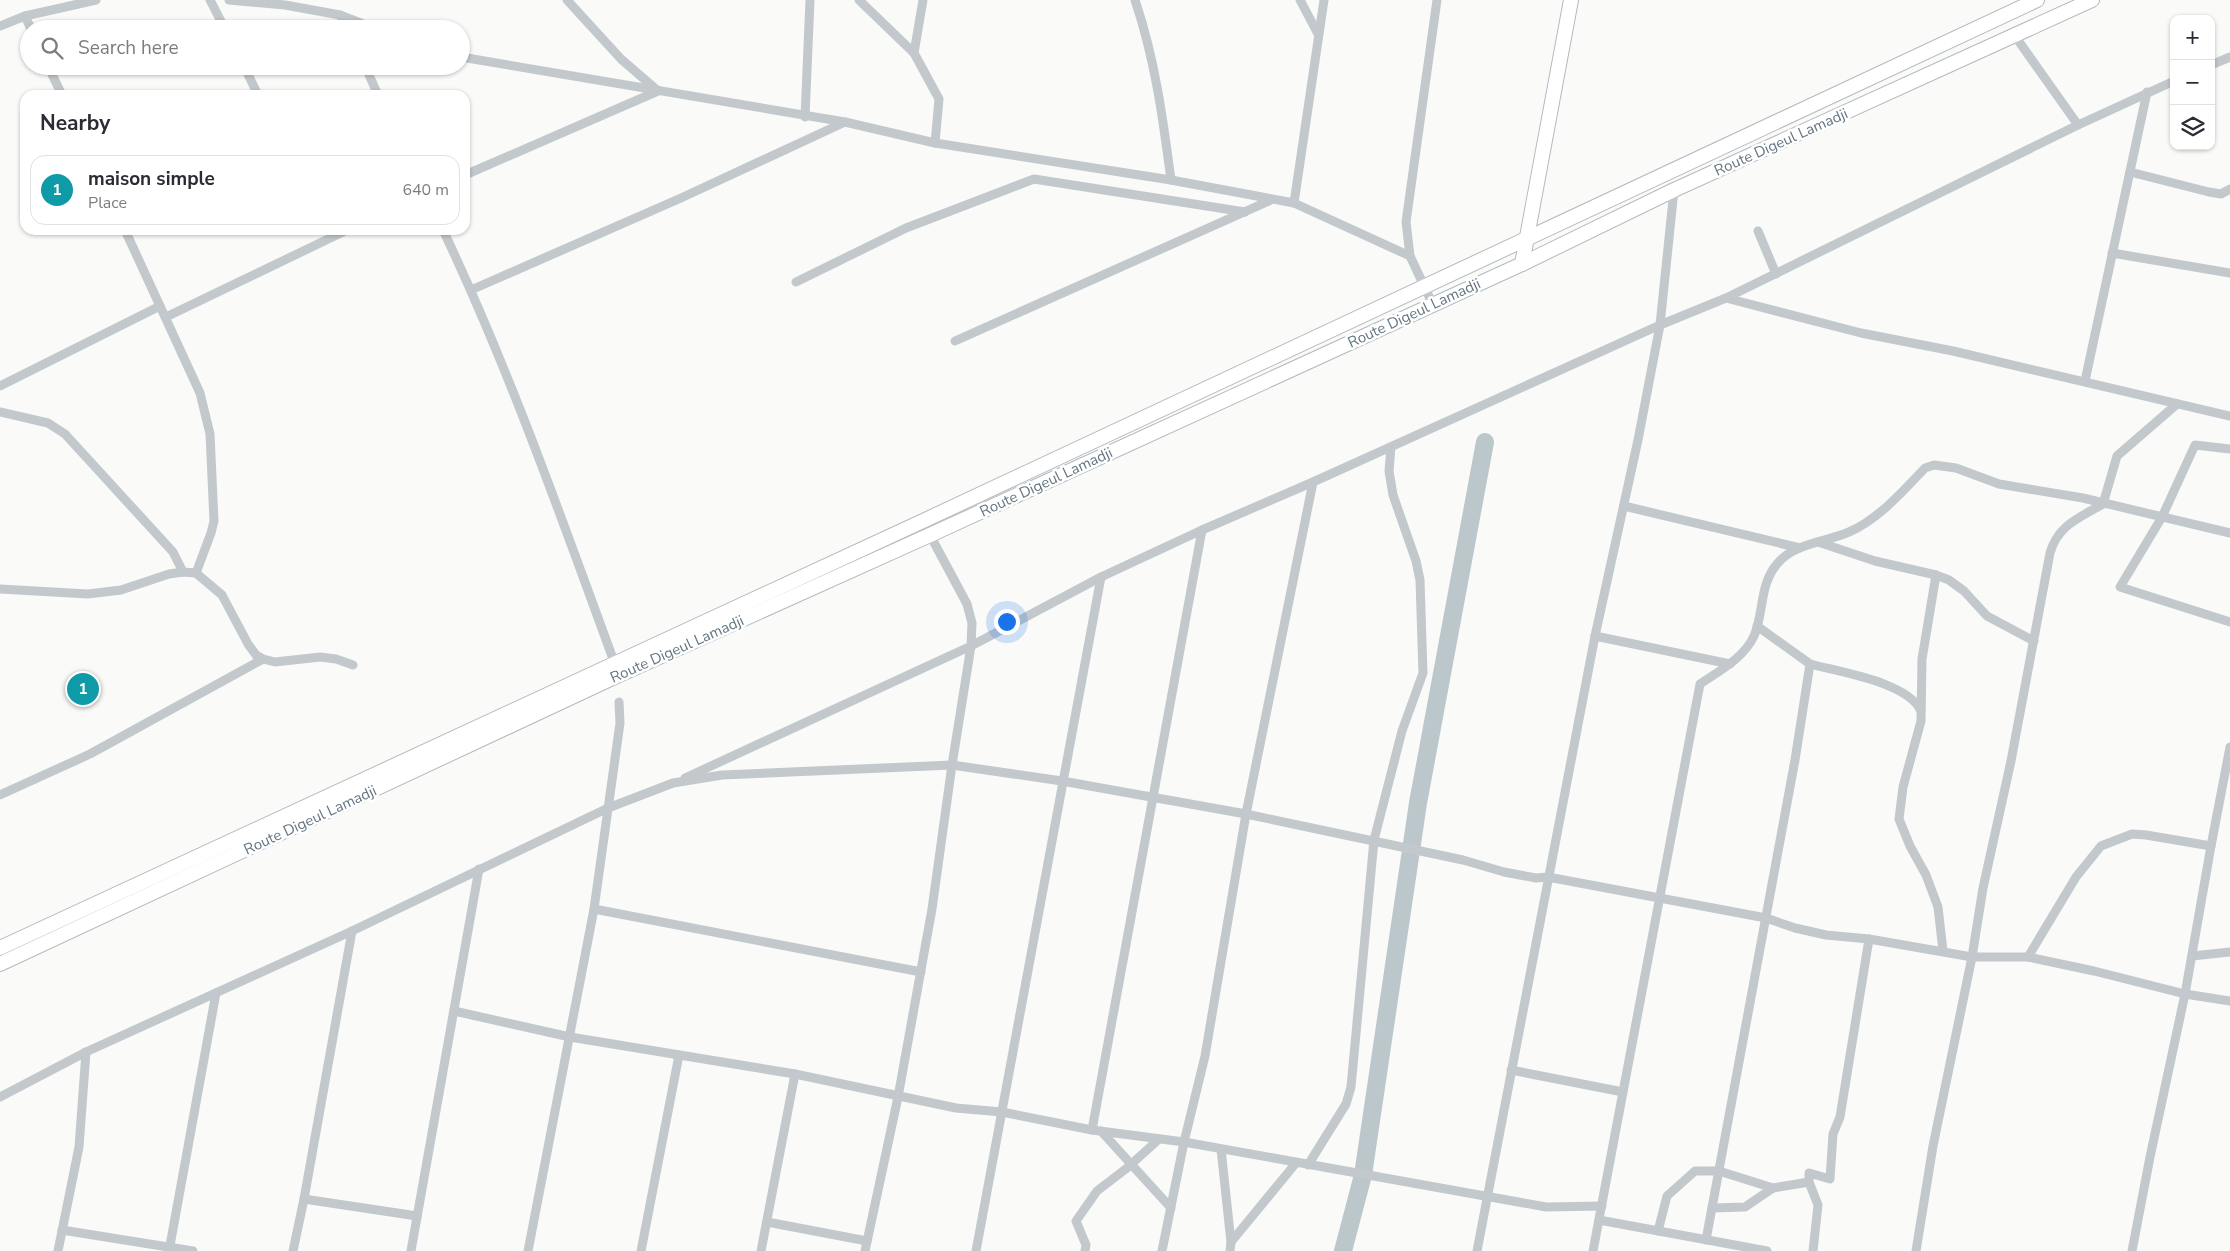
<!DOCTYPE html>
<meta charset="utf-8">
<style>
body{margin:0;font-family:"Nunito Sans",sans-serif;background:#f2f2f3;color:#2b2b33}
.controls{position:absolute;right:15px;top:15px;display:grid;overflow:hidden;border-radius:10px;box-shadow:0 1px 4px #0004}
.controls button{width:45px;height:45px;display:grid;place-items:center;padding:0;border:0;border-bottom:1px solid #e1e1e2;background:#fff;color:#2b2b33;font:25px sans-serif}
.you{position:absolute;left:1006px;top:621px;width:18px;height:18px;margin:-12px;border:4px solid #fff;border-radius:50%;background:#1a73e8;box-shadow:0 0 0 8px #1a73e833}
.badge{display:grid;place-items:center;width:32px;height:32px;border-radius:50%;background:#0f766e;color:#fff;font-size:16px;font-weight:700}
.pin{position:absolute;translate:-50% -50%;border:2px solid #fff;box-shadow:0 1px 5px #0006}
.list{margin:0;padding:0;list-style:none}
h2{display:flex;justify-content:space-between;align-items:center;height:65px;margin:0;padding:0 20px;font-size:21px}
h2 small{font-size:16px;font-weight:400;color:#7c7c81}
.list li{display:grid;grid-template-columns:32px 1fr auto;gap:15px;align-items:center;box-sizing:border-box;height:70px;margin:0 10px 10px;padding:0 10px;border:1px solid #e1e1e2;border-radius:15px}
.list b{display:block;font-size:19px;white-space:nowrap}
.list p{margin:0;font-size:16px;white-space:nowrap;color:#7c7c81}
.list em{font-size:16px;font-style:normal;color:#7c7c81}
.icon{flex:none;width:28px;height:28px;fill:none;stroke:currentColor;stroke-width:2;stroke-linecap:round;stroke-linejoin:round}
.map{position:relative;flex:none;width:2230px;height:1251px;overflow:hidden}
.search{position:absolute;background:#fff;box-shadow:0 1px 4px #0004;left:20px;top:20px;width:450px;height:55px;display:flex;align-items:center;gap:12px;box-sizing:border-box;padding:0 18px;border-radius:28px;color:#7c7c81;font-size:19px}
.panel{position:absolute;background:#fff;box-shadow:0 1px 4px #0004;left:20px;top:90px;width:450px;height:145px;border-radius:15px}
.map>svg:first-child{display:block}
</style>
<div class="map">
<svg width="2230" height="1251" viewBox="0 0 2230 1251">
<rect width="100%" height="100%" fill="#fafaf8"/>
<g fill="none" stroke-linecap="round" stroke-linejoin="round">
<path stroke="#bbc7cb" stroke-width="18" d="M1343,1251L1363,1175L1418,803L1485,442"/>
<g stroke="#b3babf" stroke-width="16">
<g id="secondary">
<path d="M1522,264L1571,0"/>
<path d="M0,948L923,521L2037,0"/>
<path d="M0,964L619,675L930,535L1522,264L1674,190L2092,0"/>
</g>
</g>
<g stroke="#c3c8cc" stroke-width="9">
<path d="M210,0L225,29"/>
<path d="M229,0L285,5L340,15L376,29"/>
<path d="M859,0L914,53L939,99L935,143"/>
<path d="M1135,0C1155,59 1163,119 1171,180"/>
<path d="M1300,0L1318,34"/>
<path d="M340,15L347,29"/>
<path d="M25,16L31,29"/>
<path d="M0,26L25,16L96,0"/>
<path d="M2015,36L2078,125"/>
<path d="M914,53L923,0"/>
<path d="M461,57L845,122L935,143L1171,180L1294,203L1410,256"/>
<path d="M2211,65L2230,57"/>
<path d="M48,66L62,95"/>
<path d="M244,66L258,95"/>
<path d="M365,66L378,95"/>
<path d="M805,117L810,0"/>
<path d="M2130,172L2209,192L2221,194L2230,189"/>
<path d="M465,175L658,91L621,59L567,0"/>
<path d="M1294,203L1324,0"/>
<path d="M125,230L200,393L210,434L214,521L211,533L196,573"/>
<path d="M443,230C510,371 562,520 616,667"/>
<path d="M1758,231L1776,274"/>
<path d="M2112,253L2230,273"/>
<path d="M796,282L906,228L1034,179L1245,212"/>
<path d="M471,290L681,198L845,122"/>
<path d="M1726,298L1861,333L1953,351L2230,416"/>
<path d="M1433,305L1410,256L1406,222L1437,0"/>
<path d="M166,317L347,230"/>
<path d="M955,341L1271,200"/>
<path d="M2085,381L2147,92"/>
<path d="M0,386L160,306"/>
<path d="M0,412L48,423L65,434L173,552L183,572"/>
<path d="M2230,449L2195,445L2162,517L2120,587L2230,622"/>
<path d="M1624,506L1800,548"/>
<path d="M1818,542L1875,561L1936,575L1949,580L1964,591L1987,616L2034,641"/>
<path d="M1936,575L1922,659L1921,721L1903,787L1899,819L1910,846L1926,875L1938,907L1943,951"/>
<path d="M0,589L88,594L121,590L169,574L183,572L196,573L222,595L248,644L256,655L263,659L275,662L320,657L336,659L353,665"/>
<path d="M1595,636L1730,664"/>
<path d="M1810,664C1839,672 1908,682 1921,711"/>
<path d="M685,778L971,646L1101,577L1202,530L1313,482L1660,325L1726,298L2078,125L2174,81"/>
<path d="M0,795L90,754L263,659"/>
<path d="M594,909L921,972"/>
<path d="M2192,956L2230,952"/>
<path d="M2028,957L2076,877L2101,846L2132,834L2146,835L2211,846"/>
<path d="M454,1011L570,1037L795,1074L956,1108L1002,1112L1092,1130L1184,1142L1546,1207L1602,1206"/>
<path d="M1511,1070L1623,1092"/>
<path d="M0,1097L86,1052L352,931L608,808L673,783L722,775L952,765L1062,781L1246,814L1463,860L1504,872L1536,878L1548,877L1766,918L1795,928L1826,935L1869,939L1972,957H2028L2094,971L2185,994L2230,1001"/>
<path d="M1092,1130L1202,530"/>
<path d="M1101,1131L1171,1208"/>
<path d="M1221,1149L1231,1242"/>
<path d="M1308,1165L1346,1104L1351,1087L1374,840L1402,731L1423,673L1420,580L1416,561L1393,495L1389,471L1391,447"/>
<path d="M304,1199L417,1216"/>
<path d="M1712,1208L1745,1207L1773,1188L1809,1182"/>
<path d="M1599,1220L1767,1251"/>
<path d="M767,1222L867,1241"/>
<path d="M62,1230L193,1251"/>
<path d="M1658,1231L1667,1196L1695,1171H1719L1773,1188"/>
<path d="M1706,1240L1795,760L1810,664L1757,626"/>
<path d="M58,1251L79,1147L86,1052"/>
<path d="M169,1251L216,993"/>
<path d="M293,1251L304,1199L352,931"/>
<path d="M411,1251L479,869"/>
<path d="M528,1251L594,909L620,723L619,702"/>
<path d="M641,1251L679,1055"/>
<path d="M761,1251L795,1074"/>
<path d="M865,1251L898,1097L932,909L952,765L971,646L972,623L967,604L930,535"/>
<path d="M976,1251L1101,577"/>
<path d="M1085,1251L1086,1245L1076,1221L1097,1191L1127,1168L1159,1139"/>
<path d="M1162,1251L1184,1142L1205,1056L1246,814L1313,482"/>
<path d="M1230,1251L1231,1242L1296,1163"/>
<path d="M1477,1251L1595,636L1638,440L1660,325L1674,190"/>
<path d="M1593,1251L1700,684C1719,671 1744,658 1754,636C1764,614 1759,585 1777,564C1794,543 1826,542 1849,532C1879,519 1904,490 1925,468L1934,465L1956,468L1999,484L2083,498L2230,533"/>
<path d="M1813,1251L1818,1205L1809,1182V1173L1830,1179L1833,1134L1840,1117L1869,939"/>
<path d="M1916,1251L1933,1146L1972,957L1983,888L2011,761L2050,553C2058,525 2079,518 2103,504L2117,456L2177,404"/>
<path d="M2132,1251L2150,1157L2185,994L2211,846L2230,747"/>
</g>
<use href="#secondary" stroke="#fff" stroke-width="14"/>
</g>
<g text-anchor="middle" stroke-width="5" stroke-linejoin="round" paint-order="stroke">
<g font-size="15" fill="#657683" stroke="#fff">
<text transform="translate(1781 142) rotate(-24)" y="5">Route Digeul Lamadji</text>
<text transform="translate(1414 313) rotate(-25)" y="5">Route Digeul Lamadji</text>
<text transform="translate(1046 482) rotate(-25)" y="5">Route Digeul Lamadji</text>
<text transform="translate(677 649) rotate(-24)" y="5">Route Digeul Lamadji</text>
<text transform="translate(310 820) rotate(-25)" y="5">Route Digeul Lamadji</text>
</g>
</g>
</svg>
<div class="controls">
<button>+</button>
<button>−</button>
<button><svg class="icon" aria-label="layers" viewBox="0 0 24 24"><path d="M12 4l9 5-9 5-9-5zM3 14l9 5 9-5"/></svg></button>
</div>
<div class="you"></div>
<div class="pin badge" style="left:83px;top:689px;background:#0f9aa8">1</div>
<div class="search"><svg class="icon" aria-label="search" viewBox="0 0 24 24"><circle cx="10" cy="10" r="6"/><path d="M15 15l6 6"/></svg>Search here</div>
<section class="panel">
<h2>Nearby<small></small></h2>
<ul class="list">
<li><span class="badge" style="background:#0f9aa8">1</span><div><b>maison simple</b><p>Place</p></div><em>640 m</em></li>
</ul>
</section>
</div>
